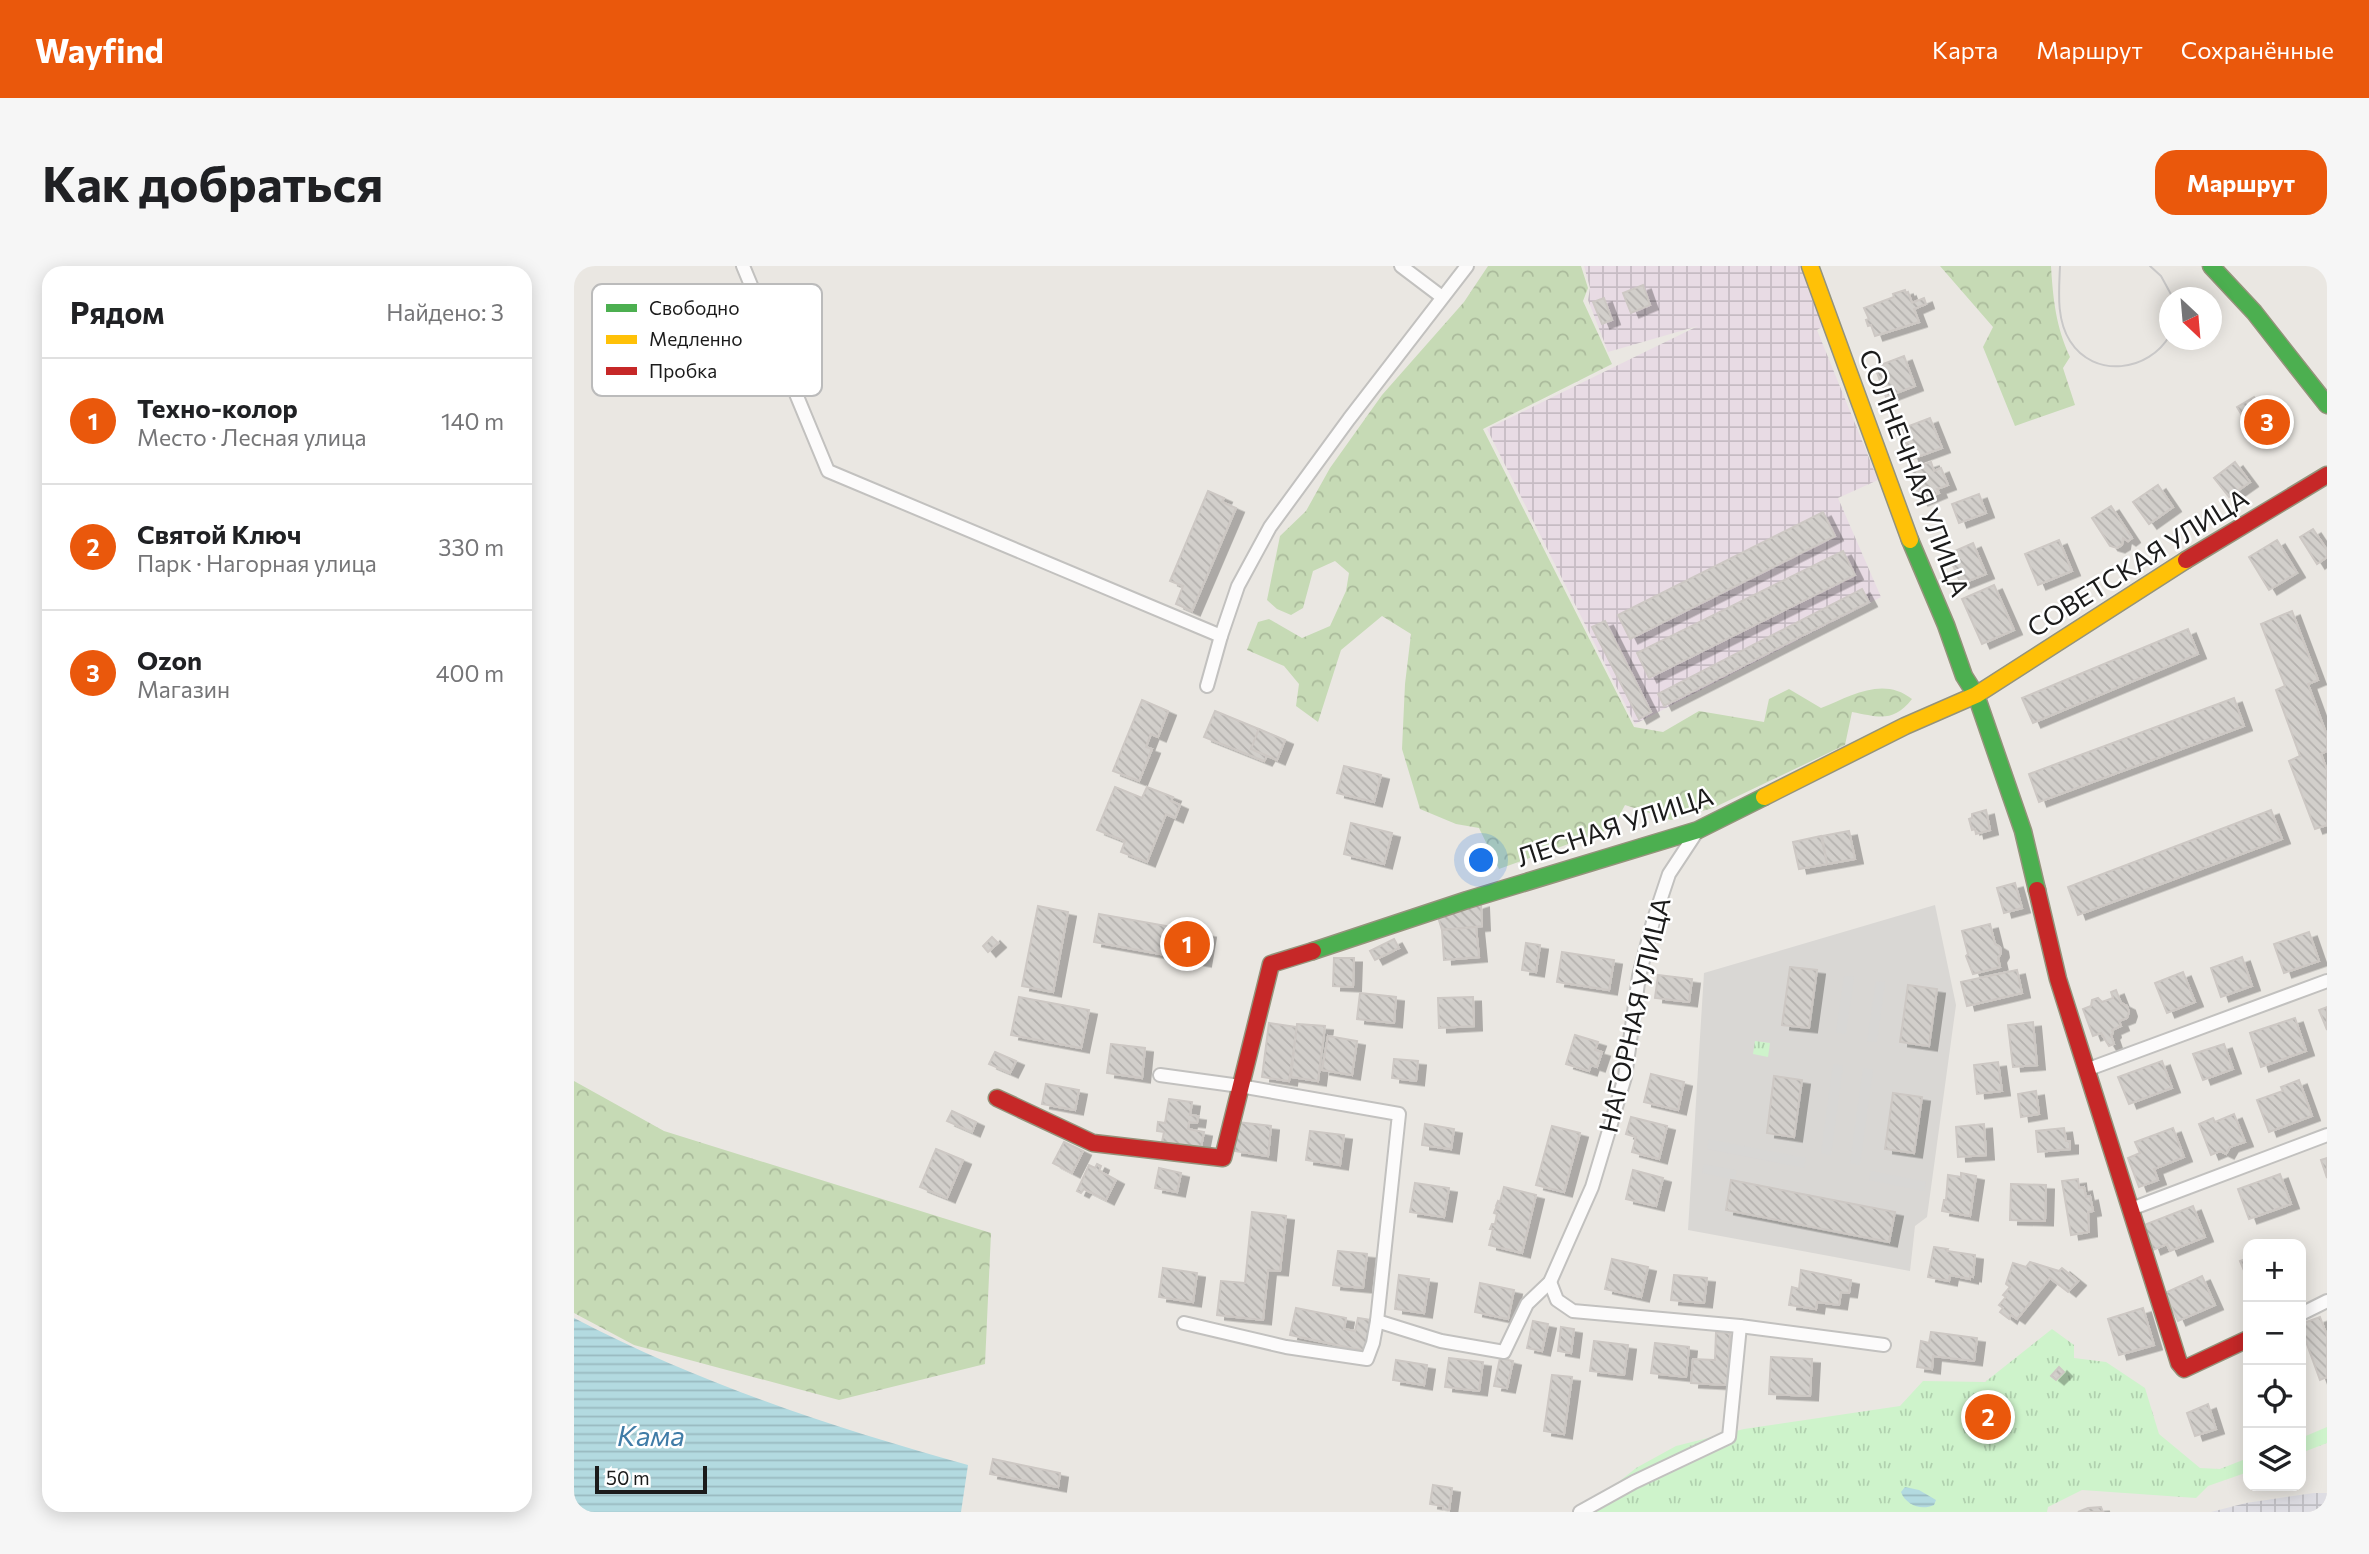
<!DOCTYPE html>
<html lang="ru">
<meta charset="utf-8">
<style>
body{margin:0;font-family:Commissioner,sans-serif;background:#f6f6f6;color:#202124}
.controls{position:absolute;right:21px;bottom:21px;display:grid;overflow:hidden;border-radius:14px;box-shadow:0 4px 18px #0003}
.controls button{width:63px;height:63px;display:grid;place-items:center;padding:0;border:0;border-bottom:2px solid #e0e0e0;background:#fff;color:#202124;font:35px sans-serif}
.compass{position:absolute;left:1585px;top:21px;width:63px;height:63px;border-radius:50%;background:#fff;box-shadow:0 4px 18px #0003;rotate:154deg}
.scale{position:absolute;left:21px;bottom:18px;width:112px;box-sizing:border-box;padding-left:7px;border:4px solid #1b1b1b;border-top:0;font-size:19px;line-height:24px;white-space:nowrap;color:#1b1b1b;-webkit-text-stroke:5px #fff;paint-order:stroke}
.you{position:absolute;left:908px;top:595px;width:24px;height:24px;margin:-18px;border:5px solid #fff;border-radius:50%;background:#1a73e8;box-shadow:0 0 0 10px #1a73e833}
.badge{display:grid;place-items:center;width:46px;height:46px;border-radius:50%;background:#ea580c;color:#fff;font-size:23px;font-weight:700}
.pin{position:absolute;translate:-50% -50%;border:4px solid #fff;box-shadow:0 2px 7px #0006}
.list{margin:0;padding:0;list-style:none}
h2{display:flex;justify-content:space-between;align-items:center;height:91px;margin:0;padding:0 28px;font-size:30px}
h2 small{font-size:23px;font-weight:400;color:#757577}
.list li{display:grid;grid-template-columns:46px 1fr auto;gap:21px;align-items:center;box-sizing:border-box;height:126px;padding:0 28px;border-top:2px solid #e0e0e0}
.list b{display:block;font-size:26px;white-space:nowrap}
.list p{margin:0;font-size:23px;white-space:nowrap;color:#757577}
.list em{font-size:23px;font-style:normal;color:#757577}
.icon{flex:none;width:38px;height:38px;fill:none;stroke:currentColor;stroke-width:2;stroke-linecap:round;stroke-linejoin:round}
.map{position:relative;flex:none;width:1753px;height:1246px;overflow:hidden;border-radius:21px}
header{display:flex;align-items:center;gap:42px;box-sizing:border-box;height:98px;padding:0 35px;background:#ea580c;color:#fff}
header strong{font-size:33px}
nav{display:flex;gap:38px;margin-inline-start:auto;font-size:24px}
.intro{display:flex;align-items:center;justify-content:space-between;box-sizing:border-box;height:168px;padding:0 42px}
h1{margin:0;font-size:49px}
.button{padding:18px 32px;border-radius:21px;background:#ea580c;color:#fff;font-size:24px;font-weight:700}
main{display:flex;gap:42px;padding:0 42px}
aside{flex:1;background:#fff;border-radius:21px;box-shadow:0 4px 18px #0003}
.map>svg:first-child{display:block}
</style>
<header>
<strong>Wayfind</strong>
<nav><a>Карта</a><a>Маршрут</a><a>Сохранённые</a></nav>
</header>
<div class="intro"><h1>Как добраться</h1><a class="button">Маршрут</a></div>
<main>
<aside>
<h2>Рядом<small>Найдено: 3</small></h2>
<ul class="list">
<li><span class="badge">1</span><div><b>Техно-колор</b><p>Место · Лесная улица</p></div><em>140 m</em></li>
<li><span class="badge">2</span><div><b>Святой Ключ</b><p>Парк · Нагорная улица</p></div><em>330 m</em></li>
<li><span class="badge">3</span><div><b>Ozon</b><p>Магазин</p></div><em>400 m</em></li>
</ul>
</aside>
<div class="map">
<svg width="1753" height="1246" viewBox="0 0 1753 1246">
<defs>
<pattern id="industrial-grid" width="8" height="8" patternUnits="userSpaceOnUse" patternTransform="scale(1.75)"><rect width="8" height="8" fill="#e8dbe4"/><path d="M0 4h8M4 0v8" fill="none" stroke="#c6bbc3"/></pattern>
<pattern id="forest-crowns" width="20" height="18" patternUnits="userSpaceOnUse" patternTransform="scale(1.75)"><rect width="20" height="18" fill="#c6dab5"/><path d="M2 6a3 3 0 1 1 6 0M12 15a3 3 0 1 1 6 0" fill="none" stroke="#aaba9b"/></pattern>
<pattern id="park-tufts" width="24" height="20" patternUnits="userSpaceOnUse" patternTransform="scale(1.75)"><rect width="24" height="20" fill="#cef3cb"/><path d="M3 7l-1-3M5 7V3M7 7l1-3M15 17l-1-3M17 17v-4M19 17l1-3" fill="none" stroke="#b0d0ae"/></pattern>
<pattern id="plaza-grid" width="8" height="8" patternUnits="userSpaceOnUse" patternTransform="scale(1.75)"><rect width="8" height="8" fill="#dedde3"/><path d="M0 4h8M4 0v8" fill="none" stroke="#bebdc2"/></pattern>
<pattern id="water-rules" width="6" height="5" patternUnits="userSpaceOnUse" patternTransform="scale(1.75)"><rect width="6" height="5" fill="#b3dae0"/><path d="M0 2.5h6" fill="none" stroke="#99bac0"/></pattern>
<pattern id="building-back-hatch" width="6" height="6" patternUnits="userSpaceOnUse" patternTransform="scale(1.75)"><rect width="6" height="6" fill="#d2cfcb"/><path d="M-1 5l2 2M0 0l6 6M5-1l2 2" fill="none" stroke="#b4b1ae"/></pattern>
<filter id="shadow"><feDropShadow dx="8" dy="4.5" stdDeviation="0" flood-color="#0004"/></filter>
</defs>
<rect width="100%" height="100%" fill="#eae7e2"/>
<path fill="#d9d7d4" d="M1361,639L1382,739L1353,951L1341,960L1336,1005L1114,964L1130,707Z"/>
<path fill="url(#industrial-grid)" d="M1010,0H1228L1251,59L1243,64L1304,214L1264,232L1307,331L1061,458L913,163L1124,60L1034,86L1014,34L1016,22Z"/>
<g fill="url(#forest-crowns)">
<path d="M914,0H1007L1014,22L1009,35L1038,98L909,163L1060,461L1089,466L1125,445L1190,456L1195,433L1215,423L1247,442C1277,430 1309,410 1338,433C1319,457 1305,451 1278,446L1271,479L1139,542L1097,554L1051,539L1039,562L925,603L905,562L882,558L846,543L828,483L831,418L837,368L808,350L767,384L744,456L722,440L725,418L710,400L673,384L684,356L695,353L728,372L756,360L772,325L775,307L761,295L739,305L729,342L717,349L703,343L693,334L706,270L732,245L756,202L808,129L890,36Z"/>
<path d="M1366,0H1477C1479,33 1482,61 1496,91L1489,102L1501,139L1441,160L1409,81L1419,61Z"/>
<path d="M0,815L90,865L417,967L411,1098L265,1134L60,1079L0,1047Z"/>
</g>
<g fill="url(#park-tufts)">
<path d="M1181,775L1196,777L1194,791L1179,788Z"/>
<path d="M1478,1063L1500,1079V1092L1532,1096L1571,1122L1585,1168L1626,1202L1646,1203L1674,1192V1206L1634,1220L1622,1232L1508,1224L1474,1241L1473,1246H1015L1016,1239L1062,1202L1102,1180L1170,1163L1326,1140L1349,1115L1411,1116Z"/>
<path d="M1753,1161V1177L1727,1187V1172Z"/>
</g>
<g fill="#d8d7d5">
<path d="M1270,710L1280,711L1272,768L1262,766Z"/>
<path d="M1302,715L1311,716L1303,776L1293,775Z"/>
<path d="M1259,798L1269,800L1257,889L1247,887Z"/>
<path d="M1289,802L1299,804L1286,899L1276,897Z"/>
<path d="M1135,873L1232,892L1230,902L1133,883Z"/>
<path d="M1130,898L1163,904L1161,914L1128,907Z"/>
<path d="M1297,905L1352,916L1350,925L1295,914Z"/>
</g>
<path fill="url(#plaza-grid)" d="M1740,1227H1753V1246H1637L1672,1237Z"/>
<g fill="url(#water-rules)">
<path d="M0,1052C124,1117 260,1162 394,1199L387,1246H0Z"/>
<path d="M1331,1221L1345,1224L1362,1234L1360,1239C1347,1245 1332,1239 1327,1226Z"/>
</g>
<g fill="url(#building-back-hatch)" stroke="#cdc8c4" stroke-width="2" filter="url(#shadow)">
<path d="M1069,19L1076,39L1057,47L1049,27Z"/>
<path d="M1331,24L1332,27L1334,26L1338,37L1350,32L1352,38L1340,43L1345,56L1301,70L1297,59L1294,60L1292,54L1295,53L1290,42L1320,31L1319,28Z"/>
<path d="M1030,32L1038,54L1028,58L1019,36Z"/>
<path d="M1330,90L1341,120L1312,131L1301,101Z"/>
<path d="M1680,131L1690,148L1699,143L1705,154L1680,169L1663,141Z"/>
<path d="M1356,152L1368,182L1338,193L1327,163Z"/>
<path d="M1357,196L1360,205L1367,202L1374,219L1363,223L1365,227L1346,235L1332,204Z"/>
<path d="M1661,196L1676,216L1655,231L1640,212Z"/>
<path d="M1584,219L1599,241L1575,258L1559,236Z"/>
<path d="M634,225L650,232L648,236L662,242L618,345L602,338L609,320L596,315Z"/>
<path d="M1405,228L1412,247L1385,257L1378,238Z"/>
<path d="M1537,240L1558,272L1554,275L1549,272L1548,279L1543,282L1536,280L1518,252Z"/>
<path d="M1249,246L1261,270L1056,373L1044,349Z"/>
<path d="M1739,263L1753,284V291L1743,298L1726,271Z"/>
<path d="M1485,274L1498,305L1464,319L1451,288Z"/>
<path d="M1703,274L1723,307L1695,324L1675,291Z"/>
<path d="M1399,277L1412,308L1387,318L1374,288Z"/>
<path d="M1269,285L1281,309L1075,412L1063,387Z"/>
<path d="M1420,319L1440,364L1408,378L1388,333Z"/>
<path d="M1288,323L1295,336L1090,440L1084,428Z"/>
<path d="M1718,345L1744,414L1734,418L1753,470V485L1747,488L1753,504V559L1741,563L1715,495L1726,490L1702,424L1711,420L1687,358Z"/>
<path d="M1031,355L1077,446L1065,453L1018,361Z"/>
<path d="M1614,363L1624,388L1459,457L1448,432Z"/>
<path d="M1660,432L1670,460L1465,536L1455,508Z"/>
<path d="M568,434L594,445L584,471L577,468L572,481L578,483L565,515L539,505Z"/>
<path d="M641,445L685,463L677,483L693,490L690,495L630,471Z"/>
<path d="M685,463L711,474L703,494L677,483Z"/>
<path d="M770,500L807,509L800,536L763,527Z"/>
<path d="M541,521L568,532L573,521L599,531L597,535L606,539L601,552L592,548L573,596L547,586L551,575L523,564Z"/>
<path d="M1412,544L1416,564L1402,568L1401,563L1398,564L1395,553L1398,552V548Z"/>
<path d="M1697,544L1708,573L1504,649L1494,621Z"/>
<path d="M777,557L818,567L810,598L770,588Z"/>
<path d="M1275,565L1281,593L1253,598L1248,570Z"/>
<path d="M1247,570L1253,598L1225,603L1219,576Z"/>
<path d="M1441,617L1448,642L1430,647L1423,622Z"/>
<path d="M907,637L908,660L868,664L864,651Z"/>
<path d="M464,640L494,646L479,726L448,720Z"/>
<path d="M525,648L598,661L592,689L520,676Z"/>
<path d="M1416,658L1421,678L1426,681L1427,687L1424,692L1426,701L1399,708L1392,690L1394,688L1388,665Z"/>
<path d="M598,661L634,667L629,696L592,689Z"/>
<path d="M902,661L905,691L870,694L868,664Z"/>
<path d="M1735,666L1745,695L1710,707L1700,678Z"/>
<path d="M418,671L424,677L414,686L409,680Z"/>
<path d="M820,673L825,682L801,694L796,685Z"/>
<path d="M952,677L966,679L962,706L948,704Z"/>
<path d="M988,686L1040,694L1035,724L983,716Z"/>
<path d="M1668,691L1678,720L1647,731L1637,702Z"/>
<path d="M760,692H780L779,721L759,720Z"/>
<path d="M1216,701L1243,704L1235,762L1208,759Z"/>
<path d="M1443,704L1448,727L1393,740L1387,716Z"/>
<path d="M1609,706L1621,736L1593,747L1581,717Z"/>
<path d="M1084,709L1118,713L1115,736L1081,732Z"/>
<path d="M1334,719L1363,723L1355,780L1326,776Z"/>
<path d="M1542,724L1547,737L1553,740L1555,746L1553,752L1545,755L1547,760L1538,764L1539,767L1537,769L1540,778L1535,780L1527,767L1519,770L1509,743L1517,740L1518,734L1524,732L1528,736L1539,732L1537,726Z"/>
<path d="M786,727L822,731L820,757L783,753Z"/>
<path d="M445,731L515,744L507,782L437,769Z"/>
<path d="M899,731L900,760L865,762L864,732Z"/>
<path d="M1753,741V764L1745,744Z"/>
<path d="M1721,752L1732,785L1687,801L1676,767Z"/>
<path d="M1459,756L1463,799L1439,801L1434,759Z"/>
<path d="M695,757L723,761L715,815L688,811Z"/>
<path d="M723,758L751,760L744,815L717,811Z"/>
<path d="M1001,769L1024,776L1021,784L1028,786L1023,801L1017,799L1015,805L992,798Z"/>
<path d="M754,770L783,775L778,809L748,804Z"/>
<path d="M537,778L571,782L568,812L533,807Z"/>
<path d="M1650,778L1659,803L1629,814L1619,788Z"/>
<path d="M421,786L442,795L436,807L415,798Z"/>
<path d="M820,793L844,795L842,815L818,812Z"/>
<path d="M1588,795L1598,822L1555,838L1544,811Z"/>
<path d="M1424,796L1428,825L1403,828L1400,799Z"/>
<path d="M1077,808L1110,816L1104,844L1070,836Z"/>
<path d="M1200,810L1228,814L1220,871L1193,867Z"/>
<path d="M1725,814L1738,850L1695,866L1683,834L1709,825L1707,821Z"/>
<path d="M472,818L505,824L501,844L468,838Z"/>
<path d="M1462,825L1465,848L1447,851L1444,828Z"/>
<path d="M1319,827L1348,831L1340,887L1311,883Z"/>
<path d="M595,833L618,836L616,849L624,850L623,857L615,856L614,863L630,866L627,881L588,876L590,866L583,865L584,856L591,857Z"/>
<path d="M378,845L402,856L398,866L373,855Z"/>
<path d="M1660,848L1671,876L1656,881L1652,888L1646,885L1637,889L1625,858L1639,852L1641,856Z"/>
<path d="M1057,851L1093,860L1085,893L1058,886L1062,871L1052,868Z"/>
<path d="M663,856L697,860L694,890L660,885Z"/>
<path d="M851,858L880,863L877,883L848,879Z"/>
<path d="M1410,858L1412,889L1384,891L1382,861Z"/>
<path d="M978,860L1006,867L990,926L962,919Z"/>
<path d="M1490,862L1492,875H1496V883L1464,886L1462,865Z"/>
<path d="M1599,862L1610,891L1580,903L1584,914L1565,921L1554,892L1566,887L1561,876Z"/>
<path d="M736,865L770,869L766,899L732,894Z"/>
<path d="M490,876L509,885L498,907L479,897Z"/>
<path d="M362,883L389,894L373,932L346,921Z"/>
<path d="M1753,892V912L1747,894Z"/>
<path d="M523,898L527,900L525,905L542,914L532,934L510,923L507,927L503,925L515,899L521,902Z"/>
<path d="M585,902L607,907L603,926L581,922Z"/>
<path d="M1059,904L1089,912L1082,940L1052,933Z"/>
<path d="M1387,907L1402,910L1396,950L1368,945L1370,934H1372L1374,909L1387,911Z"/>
<path d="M1706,908L1717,938L1675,953L1664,923Z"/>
<path d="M1504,913L1505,922L1510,921L1512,931L1516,930L1519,945L1514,946L1515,966L1497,969L1488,915Z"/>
<path d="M1157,914L1321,946L1315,976L1152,944Z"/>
<path d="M841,917L875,922L870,951L836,946Z"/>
<path d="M1437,918L1472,919L1471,955L1436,954Z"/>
<path d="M930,921L962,929L948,987L915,979L919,963H916L918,958H921L923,948L920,947L922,942L924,943L925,941L922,940L924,935L926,936Z"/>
<path d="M1619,940L1631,971L1596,985L1593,978L1579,984L1570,959Z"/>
<path d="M678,946L712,950L706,1005L694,1004L689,1054L643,1049L647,1015L671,1017Z"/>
<path d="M1360,981L1374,983L1373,985L1401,989L1399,1011L1396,1010V1013L1376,1009L1375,1015L1354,1011Z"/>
<path d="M764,985L793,988L789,1022L759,1019Z"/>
<path d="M1674,992V1014L1666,995Z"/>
<path d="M1038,993L1074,1001L1067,1031L1031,1023Z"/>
<path d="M1456,996L1485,1005L1488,1002L1504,1015L1494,1026L1476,1012L1443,1053L1437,1049L1435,1053L1426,1046L1429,1042L1425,1039L1432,1031L1429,1029L1436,1021L1432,1018L1439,997L1452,1001Z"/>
<path d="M589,1002L623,1007L619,1036L585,1031Z"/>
<path d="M1227,1004L1277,1014L1275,1027L1267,1026L1265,1039L1243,1036L1242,1043L1215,1039L1218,1021L1225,1023Z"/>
<path d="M825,1009L855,1013L850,1047L821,1043Z"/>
<path d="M1100,1009L1133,1012L1130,1037L1097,1034Z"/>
<path d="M1628,1010L1641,1039L1604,1055L1591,1027Z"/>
<path d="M906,1017L940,1024L934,1053L901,1046Z"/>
<path d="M722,1042L772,1052L770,1063L781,1065L784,1052L797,1054L791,1085L716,1069Z"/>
<path d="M1569,1042L1580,1079L1545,1089L1534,1053Z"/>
<path d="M1746,1051L1753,1070V1111L1746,1114L1727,1062V1058Z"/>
<path d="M959,1055L974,1058L968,1085L953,1082Z"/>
<path d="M987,1061L1000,1063L997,1087L984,1085Z"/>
<path d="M1142,1066L1156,1067L1153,1119L1117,1117L1119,1093L1141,1094Z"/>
<path d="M1357,1066L1403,1072L1400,1095L1359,1090L1358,1103L1343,1101L1347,1075L1355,1077Z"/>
<path d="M1020,1075L1054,1079L1050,1109L1016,1105Z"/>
<path d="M1081,1077L1115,1081L1112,1111L1077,1107Z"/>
<path d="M1197,1091L1238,1093L1236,1130L1195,1128Z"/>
<path d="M875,1092L909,1096L905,1125L871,1121Z"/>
<path d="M926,1092L939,1095L933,1122L920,1120Z"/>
<path d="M822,1094L853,1099L850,1119L819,1114Z"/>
<path d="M1485,1101L1490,1106L1482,1114L1477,1110Z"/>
<path d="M978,1109L998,1111L990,1168L970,1165Z"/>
<path d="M1634,1138L1642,1163L1621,1170L1613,1147Z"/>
<path d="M419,1193L486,1207L484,1221L416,1208Z"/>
<path d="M859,1219L878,1222L875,1244L869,1243V1240L856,1238Z"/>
<path d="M1527,1241L1529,1246H1504L1514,1242Z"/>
</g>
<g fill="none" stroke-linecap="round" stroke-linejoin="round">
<g stroke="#c2c1bf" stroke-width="16">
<g id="street">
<path d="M169,0L254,205L647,370"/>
<path d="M827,0L868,31"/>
<path d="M633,420L647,370L664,320L696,261L775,153L893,0"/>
<path d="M1512,804L1753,715"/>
<path d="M586,809L666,820L825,848L803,1055L799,1077L793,1093L712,1081L610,1057"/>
<path d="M1557,943L1753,869"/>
<path d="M976,1016L983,1034L999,1045L1166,1060L1310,1079"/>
<path d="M1727,1048L1753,1035"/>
<path d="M803,1055L867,1075L930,1086L953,1038L976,1016L1018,921L1051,811L1065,710L1079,656L1095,608L1124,564"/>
<path d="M1006,1246L1060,1216L1155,1171L1166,1060"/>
</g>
</g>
<g stroke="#94937b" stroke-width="19">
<g id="fast">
<path d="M1637,0L1680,46L1753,139"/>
<path d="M1336,274L1372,359L1390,410L1402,429L1449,565L1463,624"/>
<path d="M739,685L893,634L1124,564L1190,531"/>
</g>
</g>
<g stroke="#94937b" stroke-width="19">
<g id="slow">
<path d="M1236,0L1336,274"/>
<path d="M1190,531L1331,460L1402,429L1612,294"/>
</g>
</g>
<g stroke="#94937b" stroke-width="19">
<g id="jam">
<path d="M1612,294L1753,209"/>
<path d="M1463,624L1484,713L1605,1097L1610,1103L1674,1073"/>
<path d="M423,832L519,877L649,892L697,698L739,685"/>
</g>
</g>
<use href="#street" stroke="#fcfbfb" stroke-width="12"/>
<use href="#fast" stroke="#4caf50" stroke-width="16"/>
<use href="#slow" stroke="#ffc107" stroke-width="16"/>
<use href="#jam" stroke="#c62828" stroke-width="16"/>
<g stroke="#c9c8c8" stroke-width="2">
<path d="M1486,0C1485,25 1482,53 1496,75C1520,113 1575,106 1596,69"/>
<path d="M1576,0L1587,10L1599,32"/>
</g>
</g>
<g text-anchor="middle" stroke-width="5" stroke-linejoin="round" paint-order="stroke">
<g font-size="26" fill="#1b1b1b" stroke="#fff">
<text transform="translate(1340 207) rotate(69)" y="9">СОЛНЕЧНАЯ УЛИЦА</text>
<text transform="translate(1564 297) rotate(-32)" y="9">СОВЕТСКАЯ УЛИЦА</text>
<text transform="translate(1041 561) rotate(-18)" y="9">ЛЕСНАЯ УЛИЦА</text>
<text transform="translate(1061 749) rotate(-77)" y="9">НАГОРНАЯ УЛИЦА</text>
</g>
<g font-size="28" font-style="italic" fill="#407ca7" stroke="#fff">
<text x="77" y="1180">Кама</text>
</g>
</g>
<rect x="18" y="18" width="230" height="112" rx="10" fill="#fff" stroke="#bbb" stroke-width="2"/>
<rect x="32" y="38" width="31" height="8" fill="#4caf50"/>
<rect x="32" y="69" width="31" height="9" fill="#ffc107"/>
<rect x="32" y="101" width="31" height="8" fill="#c62828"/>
<g font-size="19" fill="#1b1b1b">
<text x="75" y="49">Свободно</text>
<text x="75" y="80">Медленно</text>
<text x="75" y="112">Пробка</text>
</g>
</svg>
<div class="controls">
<button>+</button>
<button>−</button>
<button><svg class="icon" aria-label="locate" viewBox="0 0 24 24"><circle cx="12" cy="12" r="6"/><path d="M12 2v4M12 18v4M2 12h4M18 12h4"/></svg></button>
<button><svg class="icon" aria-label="layers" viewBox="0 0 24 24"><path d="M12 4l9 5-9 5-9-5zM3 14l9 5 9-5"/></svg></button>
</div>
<svg class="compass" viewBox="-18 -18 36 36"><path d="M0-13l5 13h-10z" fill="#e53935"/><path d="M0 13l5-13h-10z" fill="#757577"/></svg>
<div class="scale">50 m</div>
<div class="you"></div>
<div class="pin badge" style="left:613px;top:678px">1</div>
<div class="pin badge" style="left:1414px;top:1151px">2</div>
<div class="pin badge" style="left:1693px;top:156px">3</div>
</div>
</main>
